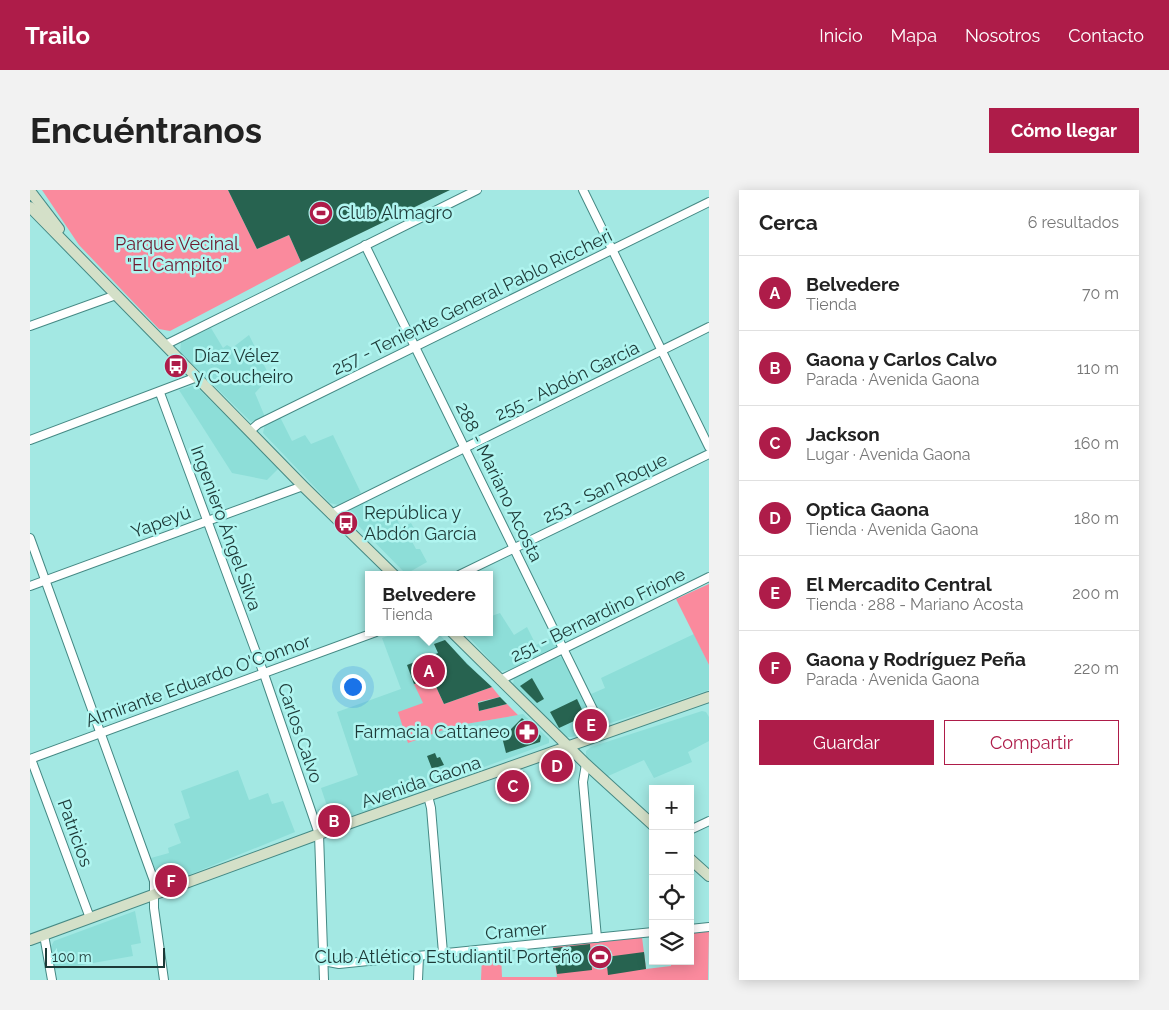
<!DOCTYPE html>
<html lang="es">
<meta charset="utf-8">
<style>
body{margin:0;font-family:Raleway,sans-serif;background:#f2f2f2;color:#222}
.controls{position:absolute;right:15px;bottom:15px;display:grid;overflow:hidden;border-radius:0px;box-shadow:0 2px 12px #0003}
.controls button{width:45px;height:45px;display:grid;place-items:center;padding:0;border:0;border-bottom:1px solid #e0e0e0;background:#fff;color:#222;font:25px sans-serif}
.scale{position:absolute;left:15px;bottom:12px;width:120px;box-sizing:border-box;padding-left:5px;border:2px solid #1d3937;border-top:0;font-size:14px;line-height:18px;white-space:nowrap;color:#1d3937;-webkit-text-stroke:4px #b0f5f0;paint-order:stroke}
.you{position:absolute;left:322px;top:496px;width:18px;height:18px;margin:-12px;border:4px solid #fff;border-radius:50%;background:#1a73e8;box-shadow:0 0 0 8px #1a73e833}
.badge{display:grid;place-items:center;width:32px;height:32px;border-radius:50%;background:#ae1c49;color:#fff;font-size:16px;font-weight:700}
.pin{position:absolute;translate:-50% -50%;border:2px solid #fff;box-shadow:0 1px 5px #0006}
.popup{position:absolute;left:335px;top:381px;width:128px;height:65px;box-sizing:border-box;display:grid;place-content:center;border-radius:0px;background:#fff;filter:drop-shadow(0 1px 4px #0005);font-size:16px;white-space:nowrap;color:#767676}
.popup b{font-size:19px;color:#222}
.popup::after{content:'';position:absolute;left:50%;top:100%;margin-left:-10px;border:10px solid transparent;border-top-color:#fff}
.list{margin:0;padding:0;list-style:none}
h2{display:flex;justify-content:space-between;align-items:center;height:65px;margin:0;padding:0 20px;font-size:21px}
h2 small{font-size:16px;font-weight:400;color:#767676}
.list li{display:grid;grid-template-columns:32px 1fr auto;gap:15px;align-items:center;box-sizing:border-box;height:75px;padding:0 20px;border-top:1px solid #e0e0e0}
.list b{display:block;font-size:19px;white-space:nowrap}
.list p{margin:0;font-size:16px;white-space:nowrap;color:#767676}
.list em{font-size:16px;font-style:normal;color:#767676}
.actions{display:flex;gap:10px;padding:15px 20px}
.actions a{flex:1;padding:11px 0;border:1px solid #ae1c49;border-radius:0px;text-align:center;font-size:18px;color:#ae1c49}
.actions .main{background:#ae1c49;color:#fff}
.icon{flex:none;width:28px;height:28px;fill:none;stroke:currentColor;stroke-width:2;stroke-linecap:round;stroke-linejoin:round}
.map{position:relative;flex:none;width:679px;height:790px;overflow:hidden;border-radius:0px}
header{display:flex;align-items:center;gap:30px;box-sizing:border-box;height:70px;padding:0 25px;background:#ae1c49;color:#fff}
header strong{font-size:24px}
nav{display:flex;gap:28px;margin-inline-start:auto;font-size:18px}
.intro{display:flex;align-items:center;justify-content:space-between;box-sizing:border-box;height:120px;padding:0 30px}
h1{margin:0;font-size:35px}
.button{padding:12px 22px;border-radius:0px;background:#ae1c49;color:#fff;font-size:18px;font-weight:700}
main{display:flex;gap:30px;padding:0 30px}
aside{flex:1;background:#fff;border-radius:0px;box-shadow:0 2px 12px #0003}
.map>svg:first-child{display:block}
</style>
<header>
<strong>Trailo</strong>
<nav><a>Inicio</a><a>Mapa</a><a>Nosotros</a><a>Contacto</a></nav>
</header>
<div class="intro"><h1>Encuéntranos</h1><a class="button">Cómo llegar</a></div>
<main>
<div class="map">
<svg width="679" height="790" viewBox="0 0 679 790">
<rect width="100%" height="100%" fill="#a3e8e3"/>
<g fill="#8dded8">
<path d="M181,138L193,158L197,155L202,158L219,145L240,187L225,203L235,227L221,232L150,162L151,152Z"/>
<path d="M162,196L168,198L249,278L237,290L202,283L149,200Z"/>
<path d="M250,227L262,251L275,245L281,254L303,245L331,303L308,315L300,313L233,243L235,234Z"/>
<path d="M336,309L344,325L354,320L358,328L365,325L371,338L381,333L386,342L379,346L386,359H390L397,372L376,384L319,326L320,320Z"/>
<path d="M470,423L484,445L497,437L506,455L524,447L526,456L525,460L479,480L470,481L434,442H459V427Z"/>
<path d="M369,442H407L446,482L406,497L402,488L378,553L424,536L493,524L519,549V553L300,634H295L290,629L287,620L297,616L291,598L328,585L307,522L371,499L352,448Z"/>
<path d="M664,444L679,475V500L581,533L573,530L561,504L575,498L571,488Z"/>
<path d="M532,467L567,534L563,540L542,547H534L483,494L484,488L524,468Z"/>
<path d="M672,521L676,522L679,527V551L658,562L662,572L624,588L614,570L576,587L556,566V561L561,557Z"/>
<path d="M208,580L219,610L238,603L242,614L253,611L265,642L137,694L130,693L121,668L139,663L138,658L151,653L144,634L160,628L151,601Z"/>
<path d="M105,721L111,753L101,755L103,766L23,780L20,758L24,751Z"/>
</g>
<g fill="#fa8a9d">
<path d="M12,0H198L227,59L259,45L271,72L140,141L129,139L49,55Z"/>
<path d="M679,394V475L646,409Z"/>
<path d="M402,488L414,514L462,497L470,507L448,512L449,521L477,514L488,525L424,536L378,553L368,522L393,513L384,494Z"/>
<path d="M679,741L678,790H451L452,765L471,763L472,787H527L523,756L612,747L616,779L641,776V771H660V743Z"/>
</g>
<g fill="#276350">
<path d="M198,0H420L271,72L259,45L227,59Z"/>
<path d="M415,450L437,474L462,497L414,514L402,488L384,494L377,475L408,463L404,454Z"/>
<path d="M502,488L514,509L507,513L490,496Z"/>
<path d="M470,507L477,514L449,521L448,513Z"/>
<path d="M547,509L555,526L529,538L520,522Z"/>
<path d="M492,528L511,546L510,552L476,563L471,543L479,541Z"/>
<path d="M405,563L407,568L410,567L414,575L402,579L397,566Z"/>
<path d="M531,569L543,576L544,583L524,585L523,571Z"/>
<path d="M494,581L496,602L471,605L470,590Z"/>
<path d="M560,754L562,780L527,784L523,758Z"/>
<path d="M614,762L616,779L578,785L576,767Z"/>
</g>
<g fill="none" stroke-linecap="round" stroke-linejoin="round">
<g stroke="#458984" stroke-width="10">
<g id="street">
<path d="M553,0L679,257"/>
<path d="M335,55L575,544"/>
<path d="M0,136L86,105"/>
<path d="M135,155L447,0"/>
<path d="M130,203L234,484L289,644L294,790"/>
<path d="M220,241L228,234L679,12"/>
<path d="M0,250L167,187"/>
<path d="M301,324L679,137"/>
<path d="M0,348L124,691V718L134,790"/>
<path d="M429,385L679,264"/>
<path d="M0,396L273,296"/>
<path d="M470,490L679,387"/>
<path d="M0,569L346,442"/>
<path d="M1,569L60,728"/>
<path d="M556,574L553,592L567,748"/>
<path d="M398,606L401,618L413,763"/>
<path d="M660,640L679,631"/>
<path d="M660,739L679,737"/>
<path d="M14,745L22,790"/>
<path d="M293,771L309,774L623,742"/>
<path d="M388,790L389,766"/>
</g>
</g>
<g stroke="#458984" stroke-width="12">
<g id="secondary">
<path d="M0,1L29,39"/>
<path d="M0,17L273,296L364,385"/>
<path d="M422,442L556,574L623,635"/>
<path d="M660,669L679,686"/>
<path d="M0,750L289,644L679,507"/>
</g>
</g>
<use href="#street" stroke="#fff" stroke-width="8"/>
<use href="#secondary" stroke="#d4e0c8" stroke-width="10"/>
</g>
<defs>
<g id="stadium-disc" transform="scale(1.25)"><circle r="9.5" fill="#ae1c49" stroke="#b0f5f0"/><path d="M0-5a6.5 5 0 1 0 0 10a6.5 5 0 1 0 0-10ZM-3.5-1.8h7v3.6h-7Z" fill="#fff"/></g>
<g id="bus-disc" transform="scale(1.25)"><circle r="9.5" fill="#ae1c49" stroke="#b0f5f0"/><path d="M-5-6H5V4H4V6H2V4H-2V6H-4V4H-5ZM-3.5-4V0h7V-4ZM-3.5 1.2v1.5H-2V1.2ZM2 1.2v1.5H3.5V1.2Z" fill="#fff"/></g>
<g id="pharmacy-disc" transform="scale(1.25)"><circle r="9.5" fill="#ae1c49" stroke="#b0f5f0"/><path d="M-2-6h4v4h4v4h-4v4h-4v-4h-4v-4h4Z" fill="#fff"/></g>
</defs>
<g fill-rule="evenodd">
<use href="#stadium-disc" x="291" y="23"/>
<use href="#bus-disc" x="146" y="176"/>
<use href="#bus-disc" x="316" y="333"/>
<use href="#pharmacy-disc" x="497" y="542"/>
<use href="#stadium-disc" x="570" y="767"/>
</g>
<g text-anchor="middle" stroke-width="5" stroke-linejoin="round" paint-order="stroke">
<g font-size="18" fill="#1d3937" stroke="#b0f5f0" text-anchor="start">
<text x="308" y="29">Club Almagro</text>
<text x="164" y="172">Díaz Vélez<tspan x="164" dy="21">y Coucheiro</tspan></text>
<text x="334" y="329">República y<tspan x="334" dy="21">Abdón García</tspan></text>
<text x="480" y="548" text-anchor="end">Farmacia Cattaneo</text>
<text x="552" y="773" text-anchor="end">Club Atlético Estudiantil Porteño</text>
</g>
<g font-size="18" fill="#6f1a30" stroke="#b0f5f0">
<text x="147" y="60">Parque Vecinal<tspan x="147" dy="21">"El Campito"</tspan></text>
</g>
<g font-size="18" fill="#1d3937" stroke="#b0f5f0">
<text transform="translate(442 112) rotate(-26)" y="6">257 - Teniente General Pablo Riccheri</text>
<text transform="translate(537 191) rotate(-26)" y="6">255 - Abdón García</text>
<text transform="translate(469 292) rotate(64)" y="6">288 - Mariano Acosta</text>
<text transform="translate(575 298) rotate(-26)" y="6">253 - San Roque</text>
<text transform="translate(131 332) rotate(-20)" y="6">Yapeyú</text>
<text transform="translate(196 338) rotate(70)" y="6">Ingeniero Ángel Silva</text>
<text transform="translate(568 425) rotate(-26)" y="6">251 - Bernardino Frione</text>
<text transform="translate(168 491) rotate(-20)" y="6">Almirante Eduardo O'Connor</text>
<text transform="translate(270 543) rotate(71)" y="6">Carlos Calvo</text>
<text transform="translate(391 592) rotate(-19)" y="6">Avenida Gaona</text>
<text transform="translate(45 643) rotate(70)" y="6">Patricios</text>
<text transform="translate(486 741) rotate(-5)" y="6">Cramer</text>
</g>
</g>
</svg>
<div class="controls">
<button>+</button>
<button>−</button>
<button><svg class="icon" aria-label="locate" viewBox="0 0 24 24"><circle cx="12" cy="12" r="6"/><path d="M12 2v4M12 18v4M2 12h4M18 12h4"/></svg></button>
<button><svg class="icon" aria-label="layers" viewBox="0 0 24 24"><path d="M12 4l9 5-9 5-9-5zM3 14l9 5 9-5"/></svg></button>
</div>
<div class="scale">100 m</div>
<div class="you"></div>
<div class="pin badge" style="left:399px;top:481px">A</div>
<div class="popup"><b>Belvedere</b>Tienda</div>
<div class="pin badge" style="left:304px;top:631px">B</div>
<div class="pin badge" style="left:483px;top:596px">C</div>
<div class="pin badge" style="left:527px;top:576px">D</div>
<div class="pin badge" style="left:561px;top:535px">E</div>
<div class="pin badge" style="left:141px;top:691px">F</div>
</div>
<aside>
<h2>Cerca<small>6 resultados</small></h2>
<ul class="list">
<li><span class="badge">A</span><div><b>Belvedere</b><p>Tienda</p></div><em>70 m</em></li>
<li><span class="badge">B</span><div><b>Gaona y Carlos Calvo</b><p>Parada · Avenida Gaona</p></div><em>110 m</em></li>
<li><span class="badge">C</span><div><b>Jackson</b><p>Lugar · Avenida Gaona</p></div><em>160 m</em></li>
<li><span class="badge">D</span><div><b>Optica Gaona</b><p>Tienda · Avenida Gaona</p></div><em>180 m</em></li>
<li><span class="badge">E</span><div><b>El Mercadito Central</b><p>Tienda · 288 - Mariano Acosta</p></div><em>200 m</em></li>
<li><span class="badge">F</span><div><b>Gaona y Rodríguez Peña</b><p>Parada · Avenida Gaona</p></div><em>220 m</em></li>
</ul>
<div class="actions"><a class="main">Guardar</a><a>Compartir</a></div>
</aside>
</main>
